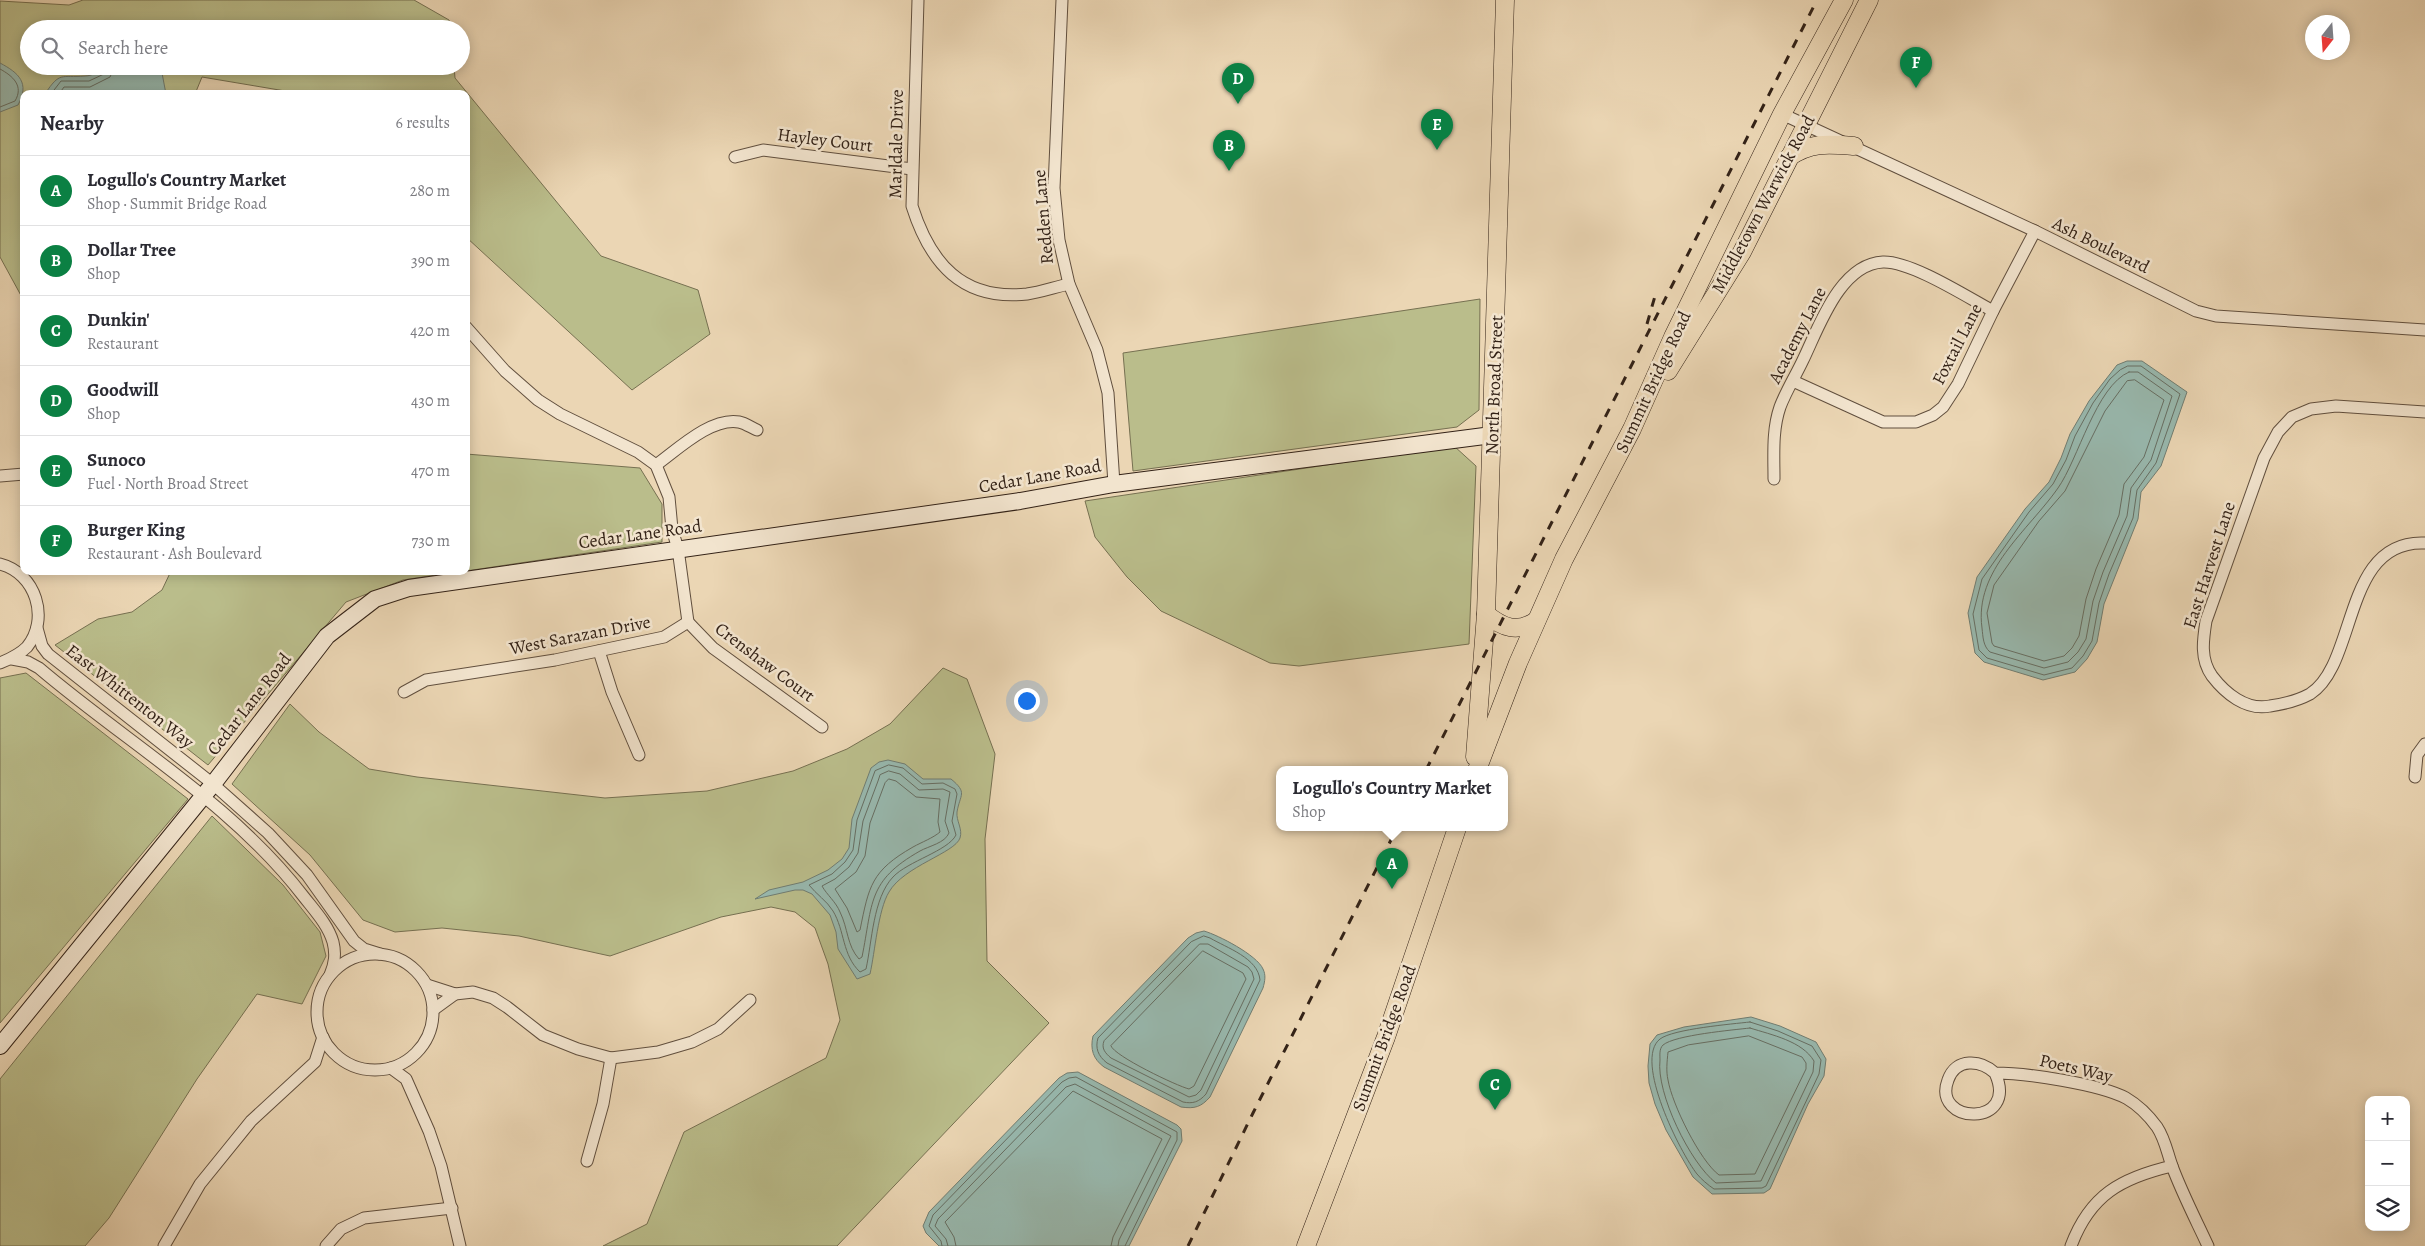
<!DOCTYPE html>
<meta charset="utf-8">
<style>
body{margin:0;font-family:Alegreya,serif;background:#f2f2f3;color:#2b2b33}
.controls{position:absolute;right:15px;bottom:15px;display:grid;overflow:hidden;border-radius:10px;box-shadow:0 2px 12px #0003}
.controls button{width:45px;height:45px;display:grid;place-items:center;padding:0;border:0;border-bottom:1px solid #e1e1e2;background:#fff;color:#2b2b33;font:25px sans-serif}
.compass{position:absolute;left:2305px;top:15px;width:45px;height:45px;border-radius:50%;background:#fff;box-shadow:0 2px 12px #0003;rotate:197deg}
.you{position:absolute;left:1026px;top:700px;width:18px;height:18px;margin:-12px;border:4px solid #fff;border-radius:50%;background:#1a73e8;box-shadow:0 0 0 8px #1a73e833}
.badge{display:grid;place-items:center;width:32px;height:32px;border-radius:50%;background:#0b8043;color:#fff;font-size:16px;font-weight:700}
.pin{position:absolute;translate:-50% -41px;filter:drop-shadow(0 1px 2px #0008)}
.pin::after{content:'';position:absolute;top:26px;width:18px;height:15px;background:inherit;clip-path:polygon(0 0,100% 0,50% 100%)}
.popup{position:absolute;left:1276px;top:766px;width:232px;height:65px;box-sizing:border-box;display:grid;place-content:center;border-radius:10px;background:#fff;filter:drop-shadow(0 1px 4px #0005);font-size:16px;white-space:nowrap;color:#7c7c81}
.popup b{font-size:19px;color:#2b2b33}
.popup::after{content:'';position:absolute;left:50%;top:100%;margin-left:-10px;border:10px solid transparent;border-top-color:#fff}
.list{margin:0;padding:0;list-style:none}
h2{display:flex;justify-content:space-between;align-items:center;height:65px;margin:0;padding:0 20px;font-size:21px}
h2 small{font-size:16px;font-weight:400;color:#7c7c81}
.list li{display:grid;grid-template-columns:32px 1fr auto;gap:15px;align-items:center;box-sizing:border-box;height:70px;padding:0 20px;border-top:1px solid #e1e1e2}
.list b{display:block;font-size:19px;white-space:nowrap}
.list p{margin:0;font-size:16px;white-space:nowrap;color:#7c7c81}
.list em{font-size:16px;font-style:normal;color:#7c7c81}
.icon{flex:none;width:28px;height:28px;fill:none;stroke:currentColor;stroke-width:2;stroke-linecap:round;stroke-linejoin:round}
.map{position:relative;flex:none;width:2425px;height:1246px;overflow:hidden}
.search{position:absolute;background:#fff;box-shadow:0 2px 12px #0003;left:20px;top:20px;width:450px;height:55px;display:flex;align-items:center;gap:12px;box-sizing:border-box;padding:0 18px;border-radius:28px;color:#7c7c81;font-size:19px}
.panel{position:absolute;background:#fff;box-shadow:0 2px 12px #0003;left:20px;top:90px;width:450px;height:485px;border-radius:10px}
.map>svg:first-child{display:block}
</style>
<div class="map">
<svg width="2425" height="1246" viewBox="0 0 2425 1246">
<rect width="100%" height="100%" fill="#ebd6b4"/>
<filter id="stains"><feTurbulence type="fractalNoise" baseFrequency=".004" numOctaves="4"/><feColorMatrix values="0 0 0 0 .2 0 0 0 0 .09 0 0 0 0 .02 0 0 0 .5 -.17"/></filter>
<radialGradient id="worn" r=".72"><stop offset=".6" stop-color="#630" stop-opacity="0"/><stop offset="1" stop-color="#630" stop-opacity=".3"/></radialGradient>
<g fill="#babd8b" stroke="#767051">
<path d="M83,0H414L449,20L450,29H29V66H454L455,78L601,256L698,290L710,334L632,390L466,237V94H303L202,77L195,94H24V301L0,257V1L69,5Z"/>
<path d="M1480,299L1479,410L1457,427L1133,471L1123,353Z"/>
<path d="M1454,446L1476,466L1469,644L1299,666L1270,663L1161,611L1127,577L1095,537L1085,501Z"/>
<path d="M466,454L640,468L662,504V542L466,571Z"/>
<path d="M171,571H462L403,580L346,602L208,765L55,645L98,619L132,612L162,590Z"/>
<path d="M943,668L967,679L995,754L985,839L987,961L1049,1023L837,1246H603L647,1224L684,1132L826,1058L840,1020L828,964L815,928L795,912L771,907L721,917L610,956L519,936L442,928L395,932L363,920L310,855L232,784L290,704L319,732L369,769L417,777L605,798L707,791L793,771L847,749L890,724Z"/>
<path d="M26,673L188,799L0,1023V678Z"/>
<path d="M212,816L283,885L320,932L326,956L302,1004L257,994L197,1079L109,1218L85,1246H0V1079Z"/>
</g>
<g fill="#98b9af" stroke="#707d72">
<path d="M0,63C19,73 30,83 18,105L0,112Z"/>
<path d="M107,66H153L162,73L166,94H45C60,71 61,78 85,76C93,76 101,70 107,66Z"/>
<path d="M2127,361H2142L2187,392L2161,466L2141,492L2138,519L2104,604L2097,642L2087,659L2075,672L2043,680L1984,662L1975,653L1968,613L1977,577L2025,509L2049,482L2061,458L2070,434L2089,401L2117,365Z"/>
<path d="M888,760L905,764L923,779H951C968,793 960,794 957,812C956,821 963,829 960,838C955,853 904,866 889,892C878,910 875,952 870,974L857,979L838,949L836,932L830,915L812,894L803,890H795L755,899L769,890L803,882L828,870L842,859L849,848L852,819L871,768L879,762Z"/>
<path d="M1204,931C1218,935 1257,955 1263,969C1266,975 1265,981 1263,988L1210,1097C1201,1107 1195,1109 1181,1107L1104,1067C1093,1059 1090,1049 1093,1036L1188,938L1196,933Z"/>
<path d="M1751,1017L1780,1026L1816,1042L1826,1059L1824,1076L1808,1104L1770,1189L1764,1193L1712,1194L1693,1177L1666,1130L1655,1104L1649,1083L1648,1066L1650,1044L1657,1035L1684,1027Z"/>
<path d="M1078,1072L1177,1125L1181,1129L1182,1141L1129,1246H939L926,1233L923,1226L929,1212L1059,1078L1067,1073Z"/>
</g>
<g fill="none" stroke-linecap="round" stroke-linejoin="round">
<g stroke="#666e63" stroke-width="1">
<path d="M0,69C13,76 24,86 15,101L0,107"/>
<path d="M51,94L61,81H89L106,73L108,66"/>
<path d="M59,94L64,87H90L110,77L115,66"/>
<path d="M2128,366H2141L2180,394L2156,463L2137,490L2133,518L2109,574L2099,603L2092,641L2083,656L2072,668L2044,675L1987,658L1979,650L1973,614L1982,579L2029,512L2053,484L2066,460L2075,436L2093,403L2110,379L2120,370Z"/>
<path d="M2129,372H2138L2172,396L2151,460L2131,488L2127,516L2103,572L2093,601L2086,639L2078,652L2068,662L2044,668L1990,652C1983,646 1983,637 1982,628C1974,570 2028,531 2058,488C2078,460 2096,386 2129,372Z"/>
<path d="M2135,380L2164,400L2144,457L2124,484L2119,515L2096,569L2086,599L2079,636L2072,648L2064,656L2044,661L1994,646L1992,643L1987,613L1994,585L2039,521L2065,491L2105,411L2127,381Z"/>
<path d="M889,765L903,768L922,784L943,783L955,789L957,794L952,821L956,835C948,851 908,861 893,877C873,898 872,942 866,969L860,972C842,955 845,931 833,911C827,901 816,894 809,885L832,874L845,862L853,850L857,820L875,771Z"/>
<path d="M889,771L900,774L919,790L943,789L950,792L945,821L949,833C945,843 929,846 920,851C867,881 873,903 862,957L859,959C847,946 848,928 840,912C836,902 827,895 822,886L835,879L849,867L858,853L863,821L878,781L880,775Z"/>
<path d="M889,779L896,781L916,797L940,799L938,822L940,832C933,838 922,842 913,847C871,871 869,886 860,930L857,932L847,908L835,889L856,872L865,856L870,823L885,783Z"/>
<path d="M1204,936L1210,938C1227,948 1258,958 1260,980L1206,1094C1199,1102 1193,1104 1183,1102L1107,1063C1098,1056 1095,1048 1098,1038L1191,942Z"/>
<path d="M1200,944H1208L1248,967L1252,972L1254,979L1201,1090L1196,1095L1189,1097L1111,1058C1105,1053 1101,1048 1104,1041Z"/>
<path d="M1203,951L1243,973L1246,979L1194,1086L1189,1089C1177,1086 1114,1056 1111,1046Z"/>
<path d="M1750,1022L1778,1031L1812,1046L1821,1060L1819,1074L1766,1186L1762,1188L1714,1189C1708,1185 1701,1179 1697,1174C1681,1154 1633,1060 1660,1039C1673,1029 1732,1024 1750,1022Z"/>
<path d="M1750,1028C1772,1035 1802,1041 1814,1061L1813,1072L1761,1181L1716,1183C1690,1163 1656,1093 1660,1060C1660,1055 1659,1049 1663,1045C1675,1035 1733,1030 1750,1028Z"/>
<path d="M1749,1036L1802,1057L1806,1063V1069L1755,1174L1719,1175C1700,1161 1672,1104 1668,1080C1666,1071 1667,1062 1668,1052L1688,1045Z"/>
<path d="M942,1246L941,1241L929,1226L933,1215L1062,1082L1069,1078L1076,1077L1177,1132V1140L1125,1246"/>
<path d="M948,1246L946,1239L935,1226L938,1219L1066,1087L1075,1084L1171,1136L1119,1240L1118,1246"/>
<path d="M956,1246L954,1237L945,1222L1073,1091L1162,1139L1113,1237L1111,1246"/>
</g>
<g stroke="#614f3e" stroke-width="13">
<g id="street">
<path d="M918,0L912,206C930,263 962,301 1027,294C1041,292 1055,287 1069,284"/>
<path d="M1062,0L1054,188L1059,240L1069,284L1097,350L1108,393L1114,484"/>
<path d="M1782,114L2035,231L2196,311L2216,316L2425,330"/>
<path d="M735,157L763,150L912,169"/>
<path d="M1793,381L1883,422H1916L1933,415L1943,407L1958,384L1993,311L2035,231"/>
<path d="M2425,412L2336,406L2311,409L2292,417L2278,432L2264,458L2206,621C2203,640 2200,659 2212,676C2225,693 2246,711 2270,706C2284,704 2297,701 2310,694C2358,664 2342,539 2425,543"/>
<path d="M656,465C677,450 711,417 739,422C745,423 752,428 757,430"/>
<path d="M0,476L24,474"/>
<path d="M1774,479C1774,455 1772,430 1780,407C1786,391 1796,375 1803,360C1819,327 1840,264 1883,262C1911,261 1967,297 1993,311"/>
<path d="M0,564C36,573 50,619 27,647C19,655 10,659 0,663"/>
<path d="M688,622L713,648L822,727"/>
<path d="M37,628L42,646L48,654L213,784L268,833L307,875L354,941L364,949L380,954"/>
<path d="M599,651L612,692L639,755"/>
<path d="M12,659L28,662L39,668C127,743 233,804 304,897C315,911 328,925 333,942C336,954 335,963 330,975"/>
<path d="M404,692L426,680L555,660L664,637L688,622L678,549L672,529L669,497L656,465L638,452L560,414L538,400L505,371L466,327"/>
<path d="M2415,777L2417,755L2425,744"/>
<circle cx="375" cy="1012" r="58"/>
<path d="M427,985L455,994L473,992L493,998L507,1007L543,1035L578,1049L611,1058L658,1052L692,1042L718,1029L750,1000"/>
<path d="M433,1010L455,994"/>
<path d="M391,1068L406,1079L429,1131L441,1166L460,1246"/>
<path d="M1995,1073C2020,1128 1931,1125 1948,1080C1956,1057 1981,1060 1995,1073C2026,1073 2099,1084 2126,1098C2138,1105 2149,1116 2157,1127C2165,1139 2167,1152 2172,1166C2182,1193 2196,1220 2208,1246"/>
<path d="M587,1161L603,1104L611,1058"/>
<path d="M164,1246L200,1184L251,1121L315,1062L323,1037"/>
<path d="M326,1246L341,1229L364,1218L452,1208"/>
<path d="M2071,1246C2090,1195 2121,1178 2172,1166"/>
</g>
</g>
<g stroke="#332217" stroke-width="18">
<path id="secondary" d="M0,1046L213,784L327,636L375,599L409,588L1020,501L1114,484L1492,435"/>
</g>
<g stroke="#332217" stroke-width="19">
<g id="primary">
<path d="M1789,157C1811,142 1828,144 1854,146"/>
<path d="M1668,371L1742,252L1869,0"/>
<path d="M1486,614C1503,628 1517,633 1536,621"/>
<path d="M1475,757L1486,614L1505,0"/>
<path d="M1477,770L1518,663L1564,559L1632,429L1673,337L1782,114L1844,0"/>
<path d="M1306,1246L1386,1037L1457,828"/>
</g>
</g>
<use href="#street" stroke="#f2e4ce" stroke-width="11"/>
<use href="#secondary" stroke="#f2e4ce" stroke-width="16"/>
<use href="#primary" stroke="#ebd6b4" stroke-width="18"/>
<g stroke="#332217" stroke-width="3" stroke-dasharray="9 9" stroke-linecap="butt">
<path d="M1647,324L1655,296"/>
<path d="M1426,770L1817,0"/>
<path d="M1188,1246L1253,1113L1397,828"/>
</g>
</g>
<g text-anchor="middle" stroke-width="5" stroke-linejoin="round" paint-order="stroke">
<g font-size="18" fill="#332217" stroke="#f2e4ce">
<text transform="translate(825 140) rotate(7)" y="6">Hayley Court</text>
<text transform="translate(896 144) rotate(-89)" y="6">Marldale Drive</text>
<text transform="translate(1763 204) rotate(-62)" y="6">Middletown Warwick Road</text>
<text transform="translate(1043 217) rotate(-95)" y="6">Redden Lane</text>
<text transform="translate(2101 245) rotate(26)" y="6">Ash Boulevard</text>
<text transform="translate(1797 335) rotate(-63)" y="6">Academy Lane</text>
<text transform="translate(1957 344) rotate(-63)" y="6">Foxtail Lane</text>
<text transform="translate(1653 382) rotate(-65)" y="6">Summit Bridge Road</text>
<text transform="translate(1494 385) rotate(-88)" y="6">North Broad Street</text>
<text transform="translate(1040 476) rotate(-10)" y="6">Cedar Lane Road</text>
<text transform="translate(640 534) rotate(-8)" y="6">Cedar Lane Road</text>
<text transform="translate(2209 565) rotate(-72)" y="6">East Harvest Lane</text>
<text transform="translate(580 635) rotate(-11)" y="6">West Sarazan Drive</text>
<text transform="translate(765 662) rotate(37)" y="6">Crenshaw Court</text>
<text transform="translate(130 696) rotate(38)" y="6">East Whittenton Way</text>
<text transform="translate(249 704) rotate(-52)" y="6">Cedar Lane Road</text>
<text transform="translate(1384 1038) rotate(-70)" y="6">Summit Bridge Road</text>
<text transform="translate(2076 1068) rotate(13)" y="6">Poets Way</text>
</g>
</g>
<rect width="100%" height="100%" filter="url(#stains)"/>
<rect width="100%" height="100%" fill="url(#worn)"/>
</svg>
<div class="controls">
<button>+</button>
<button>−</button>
<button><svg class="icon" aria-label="layers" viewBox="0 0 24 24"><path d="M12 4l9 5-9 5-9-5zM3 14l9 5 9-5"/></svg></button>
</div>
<svg class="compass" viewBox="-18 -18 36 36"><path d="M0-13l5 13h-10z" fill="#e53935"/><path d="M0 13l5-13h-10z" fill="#7c7c81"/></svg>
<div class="you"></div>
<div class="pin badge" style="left:1392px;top:889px">A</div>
<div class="popup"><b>Logullo's Country Market</b>Shop</div>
<div class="pin badge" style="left:1229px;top:171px">B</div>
<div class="pin badge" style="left:1495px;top:1110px">C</div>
<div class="pin badge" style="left:1238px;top:104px">D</div>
<div class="pin badge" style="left:1437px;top:150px">E</div>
<div class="pin badge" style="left:1916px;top:88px">F</div>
<div class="search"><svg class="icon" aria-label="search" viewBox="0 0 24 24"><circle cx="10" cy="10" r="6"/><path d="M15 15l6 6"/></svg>Search here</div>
<section class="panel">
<h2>Nearby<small>6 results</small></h2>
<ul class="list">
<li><span class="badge">A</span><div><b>Logullo's Country Market</b><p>Shop · Summit Bridge Road</p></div><em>280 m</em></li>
<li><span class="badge">B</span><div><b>Dollar Tree</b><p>Shop</p></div><em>390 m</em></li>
<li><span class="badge">C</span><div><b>Dunkin'</b><p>Restaurant</p></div><em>420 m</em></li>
<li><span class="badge">D</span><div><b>Goodwill</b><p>Shop</p></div><em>430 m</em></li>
<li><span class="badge">E</span><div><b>Sunoco</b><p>Fuel · North Broad Street</p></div><em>470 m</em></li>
<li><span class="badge">F</span><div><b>Burger King</b><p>Restaurant · Ash Boulevard</p></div><em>730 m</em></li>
</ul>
</section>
</div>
